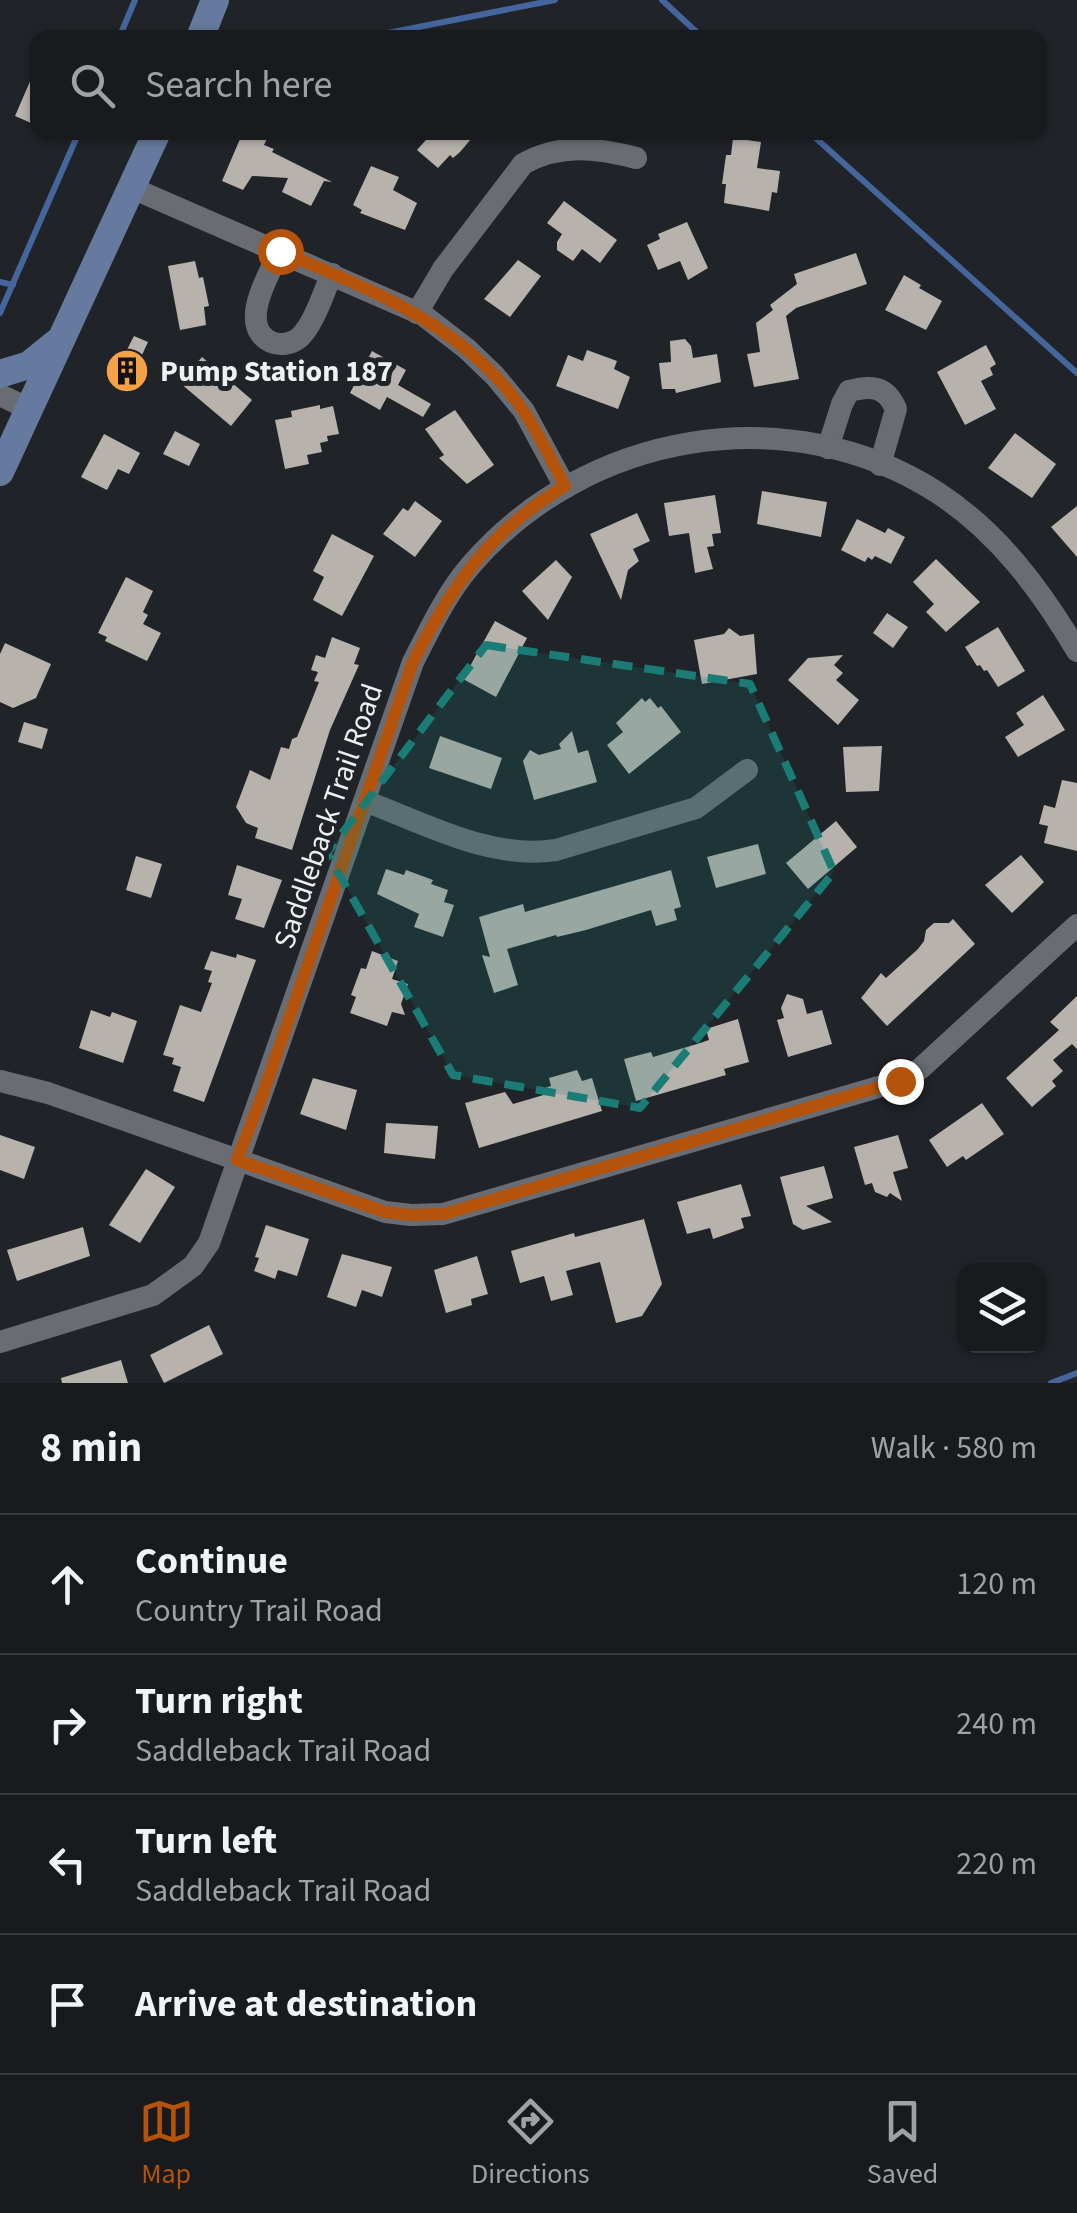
<!DOCTYPE html>
<meta charset="utf-8">
<style>
body{margin:0;font-family:"Source Sans 3",sans-serif;background:#25272b;color:#f1f3f6}
.controls{position:absolute;right:30px;bottom:30px;display:grid;overflow:hidden;border-radius:20px;box-shadow:0 2px 8px #0004}
.controls button{width:90px;height:90px;display:grid;place-items:center;padding:0;border:0;border-bottom:2px solid #36383c;background:#181a1e;color:#f1f3f6;font:50px sans-serif}
.stop{position:absolute;width:30px;height:30px;margin:-22px;border:8px solid #b45309;border-radius:50%;background:#fff}
.stop.end{background:#b45309;border-color:#fff;box-shadow:0 2px 10px #0008}
.list{margin:0;padding:0;list-style:none}
h2{display:flex;justify-content:space-between;align-items:center;height:130px;margin:0;padding:0 40px;font-size:42px}
h2 small{font-size:32px;font-weight:400;color:#9fa1a4}
.list li{display:grid;grid-template-columns:65px 1fr auto;gap:30px;align-items:center;box-sizing:border-box;height:140px;padding:0 40px;border-top:2px solid #36383c}
.list b{display:block;font-size:38px;white-space:nowrap}
.list p{margin:0;font-size:32px;white-space:nowrap;color:#9fa1a4}
.list em{font-size:32px;font-style:normal;color:#9fa1a4}
.icon{flex:none;width:55px;height:55px;fill:none;stroke:currentColor;stroke-width:2;stroke-linecap:round;stroke-linejoin:round}
.map{position:relative;flex:none;width:1077px;height:1383px;overflow:hidden}
.search{position:absolute;background:#181a1e;box-shadow:0 2px 8px #0004;left:30px;right:30px;top:30px;height:110px;display:flex;align-items:center;gap:25px;box-sizing:border-box;padding:0 35px;border-radius:20px;color:#9fa1a4;font-size:38px}
.sheet{height:690px;background:#181a1e}
nav{display:flex;justify-content:space-around;align-items:center;box-sizing:border-box;height:140px;border-top:2px solid #36383c;background:#181a1e;font-size:28px;color:#9fa1a4}
nav a{display:grid;justify-items:center;gap:5px}
nav .on{color:#b45309}
.map>svg:first-child{display:block}
</style>
<div class="map">
<svg width="1077" height="1383" viewBox="0 0 1077 1383">
<rect width="100%" height="100%" fill="#202328"/>
<g fill="none" stroke-linecap="round" stroke-linejoin="round">
<g stroke="#45659d" stroke-width="6">
<path d="M662,0L703,38"/>
<path d="M119,38L135,0"/>
<path d="M363,38L555,0"/>
<path d="M809,132L1077,373"/>
<path d="M0,282L13,285"/>
<path d="M0,313L79,132"/>
<path d="M1051,1383L1077,1373"/>
</g>
</g>
<g fill="#b8b2ad">
<path d="M38,63V126L15,116Z"/>
<path d="M243,132H270L264,145L274,149L272,152L332,182L324,181L311,206L282,192L288,178L252,176L243,190L222,181Z"/>
<path d="M433,132H477L460,152L453,158L450,155L438,168L417,150Z"/>
<path d="M733,138L761,142L757,168L780,171L777,193L772,192L769,211L724,203L726,184H722L726,155H731Z"/>
<path d="M371,166L399,177L393,190L417,203L405,230L360,213L362,210L353,205Z"/>
<path d="M564,201L617,240L600,263L582,249L573,261L557,250V242L562,234L547,223Z"/>
<path d="M687,222L708,268L688,280L680,261L658,270L647,245L660,239L658,234Z"/>
<path d="M856,253L867,284L796,308L786,316L799,379L754,387L747,354L760,352L756,323L773,310L770,305L797,284L794,274Z"/>
<path d="M518,260L541,276L510,317L484,299Z"/>
<path d="M195,261L199,278L203,277L209,306L204,307L206,325L180,330L168,266Z"/>
<path d="M904,275L921,285L919,288L942,301L926,330L885,310Z"/>
<path d="M134,336L148,342L130,381L115,373Z"/>
<path d="M685,339L691,346L693,358L717,354L721,382L676,393L675,389H662L659,363L671,362L670,341Z"/>
<path d="M986,345L996,364L990,368L993,375L981,381L996,409L965,425L937,372Z"/>
<path d="M587,350L617,361L614,369L630,377L618,409L556,386L568,355L583,361Z"/>
<path d="M372,351L406,370L398,385L431,404L423,417L387,397L380,410L350,393Z"/>
<path d="M202,357L252,400L231,426L180,383Z"/>
<path d="M320,405V409L333,406L339,434L327,436L328,441L320,443L322,452L307,455L309,464L285,469L275,420L292,417L291,411Z"/>
<path d="M455,410L494,465L467,484L439,458L444,455L425,429Z"/>
<path d="M175,431L200,444L189,466L163,454Z"/>
<path d="M1015,433L1056,464L1032,498L988,468Z"/>
<path d="M104,434L140,453L129,474L118,469L107,490L81,477Z"/>
<path d="M762,491L827,502L821,537L757,524Z"/>
<path d="M715,495L721,533L712,534L714,546L707,547L713,569L695,573L689,533L669,536L664,503Z"/>
<path d="M415,501L442,521L415,557L383,534L403,508L408,511Z"/>
<path d="M1077,506V557L1051,527Z"/>
<path d="M637,513L650,541L633,549L639,561L628,570L621,600L590,534Z"/>
<path d="M857,519L885,533L888,528L905,537L891,564L875,556L872,560L868,557L865,562L841,550Z"/>
<path d="M332,534L374,556L342,616L313,600L324,577L313,571Z"/>
<path d="M936,559L980,602L946,632L926,612L934,604L913,582Z"/>
<path d="M556,560L572,577L548,620L522,591Z"/>
<path d="M126,577L153,591L143,612L148,615L143,624L161,633L147,661L105,641L107,637L98,633Z"/>
<path d="M887,613L908,627L893,648L873,633Z"/>
<path d="M495,621L527,638L496,697L463,679Z"/>
<path d="M998,627L1025,671L998,687L987,670L984,671L980,665L977,666L965,647Z"/>
<path d="M729,628L740,636L754,634L757,674L702,684L694,640L724,634Z"/>
<path d="M332,637L360,648L354,664L359,665L330,730L292,850L255,838L258,828L246,823L236,807L250,770L270,780L281,747L289,749L292,739L297,737L319,682L314,681L318,672L311,670L316,655L325,658Z"/>
<path d="M5,643L51,664L36,698L13,708L0,702V654Z"/>
<path d="M843,655L834,665L843,673L836,680L859,700L838,725L788,680L808,658Z"/>
<path d="M1043,695L1065,730L1018,757L1005,737L1024,725L1016,713Z"/>
<path d="M642,698L645,702L650,698L658,708L661,706L681,732L629,774L607,745L623,732L616,723Z"/>
<path d="M24,722L48,729L42,749L18,742Z"/>
<path d="M572,731L578,753L588,750L597,782L534,800L523,761L530,750L539,755L561,749L559,744Z"/>
<path d="M440,736L502,758L491,789L429,768Z"/>
<path d="M882,746L879,791L846,792L843,747Z"/>
<path d="M1062,780L1077,783V851L1044,843L1048,826L1039,824L1044,805L1055,808Z"/>
<path d="M836,821L857,847L808,889L786,863Z"/>
<path d="M758,844L766,874L716,888L707,857Z"/>
<path d="M1021,855L1044,882L1012,913L985,885Z"/>
<path d="M136,856L162,864L151,898L126,890Z"/>
<path d="M237,865L282,880L264,928L235,919L242,899L228,895Z"/>
<path d="M386,869L404,875L406,870L433,880L431,884L448,890L444,902L454,905L443,937L414,927L419,914L377,894Z"/>
<path d="M671,870L681,907L674,909L677,920L656,926L651,910L586,930L557,937L556,935L507,949L518,985L494,993L482,955L490,957L479,917L523,904L525,912Z"/>
<path d="M953,919L975,944L887,1026L861,998L881,973L886,978L918,949L924,941L926,930L934,923H949Z"/>
<path d="M211,951L236,958L237,954L256,960L204,1102L173,1091L181,1067L172,1064L174,1058L163,1055L180,1005L201,1012L212,983L208,982L212,971L204,969Z"/>
<path d="M372,951L398,961L392,979L408,984L401,1004L405,1015L392,1012L387,1026L350,1013L356,997L351,995L361,968L366,969Z"/>
<path d="M787,994L803,999L807,1014L822,1010L832,1044L788,1057L777,1020L784,1018L781,1008Z"/>
<path d="M1077,996V1049L1072,1044L1053,1060L1063,1071L1052,1081L1056,1086L1032,1107L1006,1078L1059,1030L1050,1022Z"/>
<path d="M91,1010L110,1017L112,1012L137,1021L123,1063L79,1048Z"/>
<path d="M738,1019L749,1062L724,1069L726,1075L636,1101L624,1059L651,1052L653,1057L697,1044L709,1040L706,1029Z"/>
<path d="M577,1070L582,1081L592,1078L602,1111L479,1148L465,1103L505,1092L513,1104L547,1094L545,1088L551,1086L549,1078Z"/>
<path d="M313,1078L357,1090L346,1130L300,1114Z"/>
<path d="M982,1103L1004,1134L966,1160L963,1156L947,1167L929,1140Z"/>
<path d="M386,1123L438,1126L435,1159L384,1153Z"/>
<path d="M0,1135L35,1147L24,1179L0,1170Z"/>
<path d="M898,1135L908,1168L893,1172L902,1201L890,1193L887,1197L875,1192L872,1183L865,1185L854,1147Z"/>
<path d="M824,1166L833,1198L806,1206L832,1222L803,1230L793,1224L780,1177Z"/>
<path d="M146,1169L175,1187L140,1243L109,1225Z"/>
<path d="M741,1184L751,1216L741,1218L744,1228L713,1239L710,1228L687,1234L677,1202Z"/>
<path d="M644,1219L662,1284L642,1316L616,1323L600,1262L566,1271L573,1295L551,1301L544,1276L520,1283L511,1251L574,1233L575,1237Z"/>
<path d="M266,1225L309,1239L297,1276L278,1270L275,1279L254,1271L259,1258L255,1257Z"/>
<path d="M83,1227L90,1256L17,1281L7,1250Z"/>
<path d="M342,1254L392,1267L382,1297L362,1290L356,1307L327,1297Z"/>
<path d="M477,1256L488,1294L471,1299L472,1305L446,1313L434,1270Z"/>
<path d="M209,1325L223,1354L164,1383L150,1355Z"/>
<path d="M121,1360L128,1383H62L61,1378Z"/>
</g>
<g fill="none" stroke-linecap="round" stroke-linejoin="round">
<g stroke="#696c72" stroke-width="22">
<path d="M132,188L423,315L467,349L495,376L524,411L565,487"/>
<path d="M280,251C269,274 237,326 271,342C280,346 293,344 300,337C315,322 323,293 332,274"/>
<path d="M417,313L443,269L523,164C560,143 596,148 636,158"/>
<path d="M0,395L29,409"/>
<path d="M828,448L842,404L849,391C872,385 886,386 896,409L880,465"/>
<path d="M365,801C426,824 490,860 556,850L696,808L747,770"/>
<path d="M0,1081L48,1093L385,1212L411,1215L443,1214L899,1081L920,1069L1077,925"/>
<path d="M0,1342L153,1295L193,1266L209,1243L413,662C430,629 446,594 471,565C586,432 788,396 938,493C998,532 1041,590 1077,651"/>
</g>
<g stroke="#657a9e" stroke-width="28">
<path d="M200,38L215,0"/>
<path d="M0,374L29,365L56,343"/>
<path d="M0,472L157,132"/>
</g>
</g>
<g fill="none" stroke-linecap="round" stroke-linejoin="round">
<path stroke="#b45309" stroke-width="12" d="M280,251C372,291 466,325 525,413C540,436 552,462 565,486C490,530 451,587 413,662L264,1091L237,1160L385,1212L411,1215L444,1214L900,1081"/>
</g>
<path fill="#1a7c75" fill-opacity="0.2" stroke="#1a7c75" stroke-width="8" stroke-dasharray="20 12" stroke-linejoin="round" d="M486,645L750,684L834,872L640,1108L453,1075L327,853Z"/>
<defs>
<g id="building-disc" transform="scale(2.25)"><circle r="9.5" fill="#f5a246" stroke="#202328"/><path d="M-4-6H4V6H1V3H-1V6H-4ZM-2.5-4.3h1.7v1.8h-1.7ZM.8-4.3h1.7v1.8H.8ZM-2.5-1h1.7V.8h-1.7ZM.8-1h1.7V.8H.8Z" fill="#111"/></g>
</defs>
<g fill-rule="evenodd">
<use href="#building-disc" x="127" y="371"/>
</g>
<g text-anchor="middle" stroke-width="10" stroke-linejoin="round" paint-order="stroke">
<g font-size="30" font-weight="bold" fill="#eef0f3" stroke="#202328" text-anchor="start">
<text x="160" y="381">Pump Station 187</text>
</g>
<g font-size="30" fill="#eef0f3" stroke="#202328">
<text transform="translate(328 816) rotate(-71)" y="10">Saddleback Trail Road</text>
</g>
</g>
</svg>
<div class="controls">
<button><svg class="icon" aria-label="layers" viewBox="0 0 24 24"><path d="M12 4l9 5-9 5-9-5zM3 14l9 5 9-5"/></svg></button>
</div>
<div class="stop" style="left:280px;top:251px"></div>
<div class="stop end" style="left:900px;top:1081px"></div>
<div class="search"><svg class="icon" aria-label="search" viewBox="0 0 24 24"><circle cx="10" cy="10" r="6"/><path d="M15 15l6 6"/></svg>Search here</div>
</div>
<section class="sheet">
<h2>8 min<small>Walk · 580 m</small></h2>
<ul class="list">
<li><svg class="icon" aria-label="ahead" viewBox="0 0 24 24"><path d="M12 20V5M6 11l6-6 6 6"/></svg><div><b>Continue</b><p>Country Trail Road</p></div><em>120 m</em></li>
<li><svg class="icon" aria-label="right" viewBox="0 0 24 24"><path d="M7 20v-9h11M14 6l5 5-5 5"/></svg><div><b>Turn right</b><p>Saddleback Trail Road</p></div><em>240 m</em></li>
<li><svg class="icon" aria-label="left" viewBox="0 0 24 24"><path d="M17 20v-9H6M10 6l-5 5 5 5"/></svg><div><b>Turn left</b><p>Saddleback Trail Road</p></div><em>220 m</em></li>
<li><svg class="icon" aria-label="arrive" viewBox="0 0 24 24"><path d="M6 21V4h12l-3 4 3 4H6"/></svg><div><b>Arrive at destination</b></div></li>
</ul>
</section>
<nav>
<a class="on"><svg class="icon" aria-label="map" viewBox="0 0 24 24"><path d="M3 6l6-2 6 2 6-2v14l-6 2-6-2-6 2zM9 4v14M15 6v14"/></svg>Map</a>
<a><svg class="icon" aria-label="directions" viewBox="0 0 24 24"><path d="M12 3l9 9-9 9-9-9zM9 14v-3h6M13 9l2 2-2 2"/></svg>Directions</a>
<a><svg class="icon" aria-label="saved" viewBox="0 0 24 24"><path d="M7 4h10v16l-5-4-5 4z"/></svg>Saved</a>
</nav>
